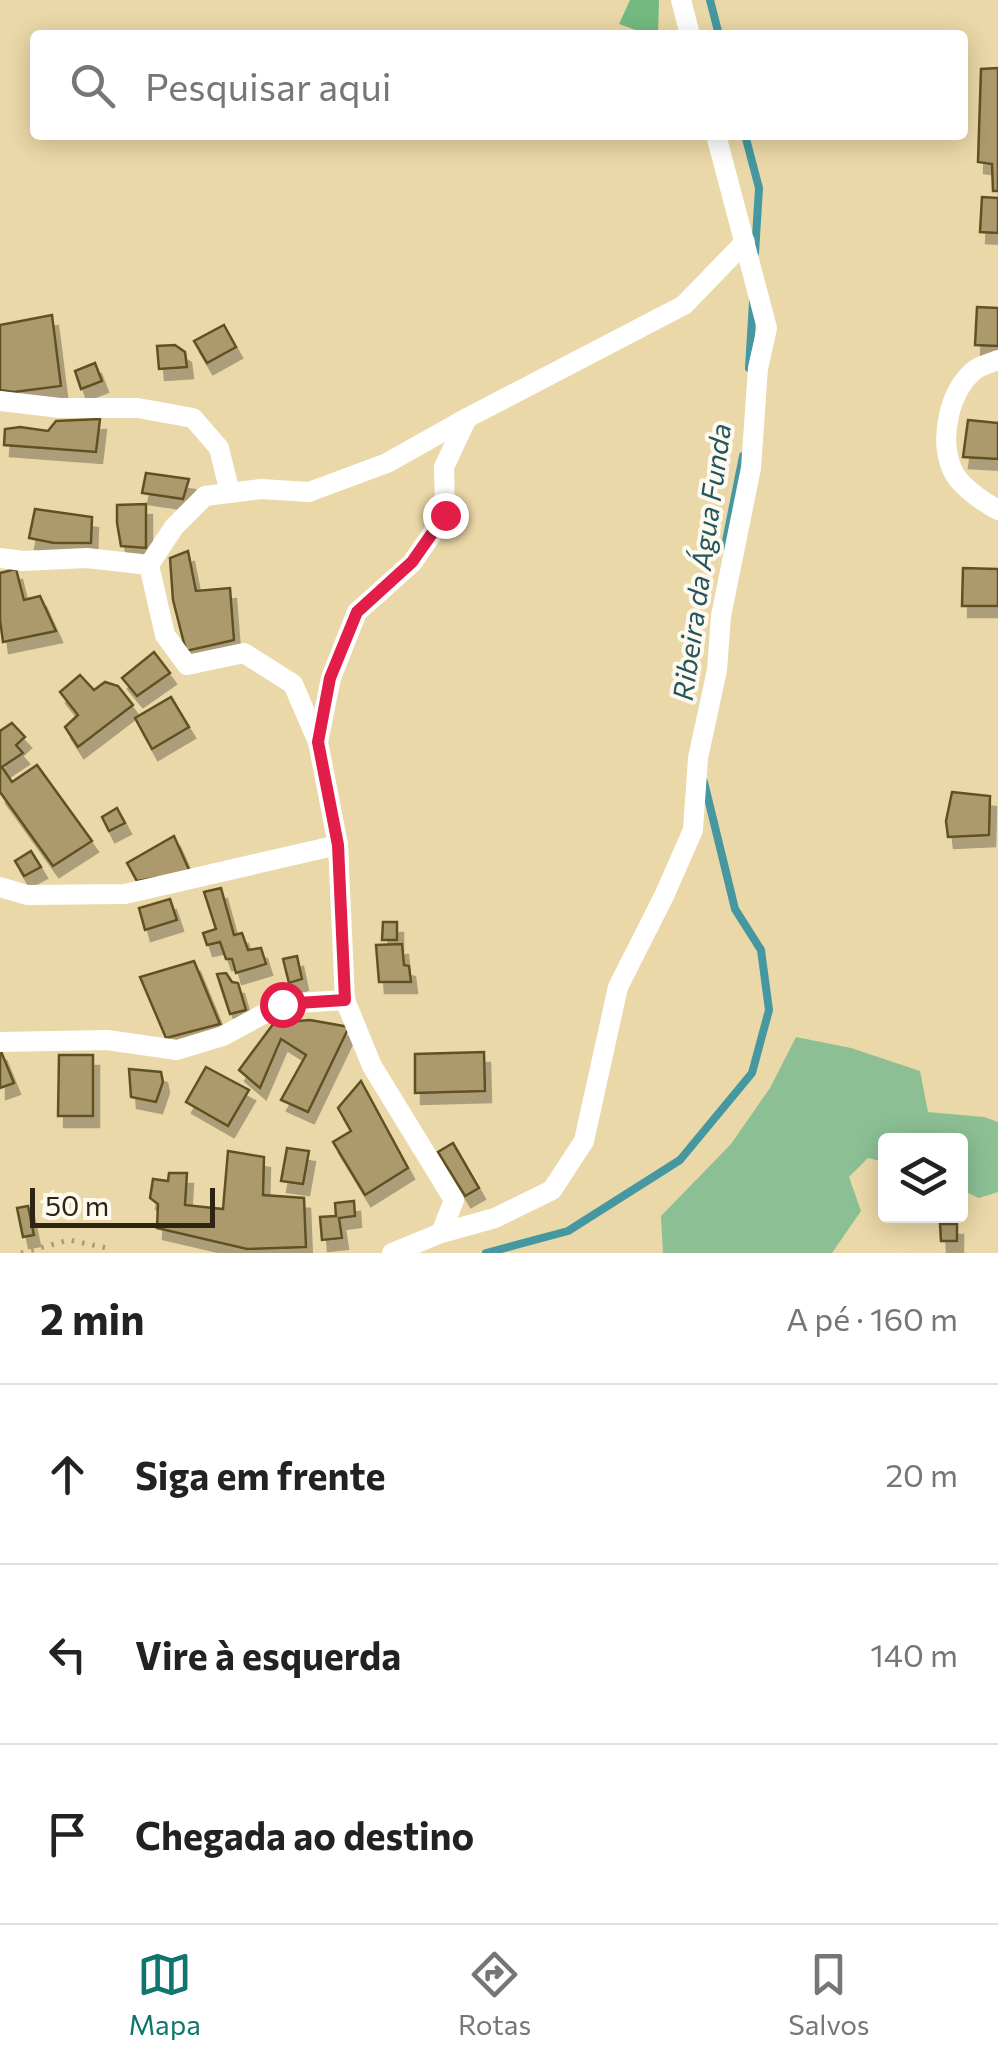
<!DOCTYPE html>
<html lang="pt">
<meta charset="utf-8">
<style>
body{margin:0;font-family:Commissioner,sans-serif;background:#f2f2f2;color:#222}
.controls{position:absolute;right:30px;bottom:30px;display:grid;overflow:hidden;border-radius:10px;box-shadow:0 5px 25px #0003}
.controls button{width:90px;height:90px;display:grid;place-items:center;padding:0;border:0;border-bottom:2px solid #e0e0e0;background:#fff;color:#222;font:50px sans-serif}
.scale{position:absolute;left:30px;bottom:25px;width:185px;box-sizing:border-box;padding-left:10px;border:5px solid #2c2513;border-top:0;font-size:28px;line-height:35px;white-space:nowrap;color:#2c2513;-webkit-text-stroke:8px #fefaf0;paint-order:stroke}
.stop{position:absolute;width:30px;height:30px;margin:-22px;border:8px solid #e11d48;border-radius:50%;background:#fff}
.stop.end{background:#e11d48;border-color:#fff;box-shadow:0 2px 10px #0008}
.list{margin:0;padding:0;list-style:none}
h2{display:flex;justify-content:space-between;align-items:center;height:130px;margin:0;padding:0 40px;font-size:42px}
h2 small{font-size:32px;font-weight:400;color:#767676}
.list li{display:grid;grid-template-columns:65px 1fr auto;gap:30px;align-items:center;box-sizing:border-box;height:180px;padding:0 40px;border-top:2px solid #e0e0e0}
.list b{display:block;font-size:38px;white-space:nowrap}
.list em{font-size:32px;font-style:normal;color:#767676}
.icon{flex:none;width:55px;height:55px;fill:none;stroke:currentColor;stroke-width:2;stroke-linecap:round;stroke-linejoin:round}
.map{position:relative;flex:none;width:998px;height:1253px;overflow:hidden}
.search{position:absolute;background:#fff;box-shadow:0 5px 25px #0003;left:30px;right:30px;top:30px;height:110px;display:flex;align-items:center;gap:25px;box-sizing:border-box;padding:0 35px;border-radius:10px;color:#767676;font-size:38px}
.sheet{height:670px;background:#fff}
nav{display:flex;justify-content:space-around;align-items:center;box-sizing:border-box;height:140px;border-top:2px solid #e0e0e0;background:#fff;font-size:28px;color:#767676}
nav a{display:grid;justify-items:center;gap:5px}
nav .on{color:#0f766e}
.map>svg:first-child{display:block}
</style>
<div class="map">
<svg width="998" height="1253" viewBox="0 0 998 1253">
<defs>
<filter id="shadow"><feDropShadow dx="6" dy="11" stdDeviation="0" flood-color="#0004"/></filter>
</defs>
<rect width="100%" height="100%" fill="#ebd8a8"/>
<path fill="#8cc094" d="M796,1037L851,1048L920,1071L928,1112L984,1117L998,1122V1192L979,1198L961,1190L960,1140H886L885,1162L868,1158L849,1177L861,1211L832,1253H663L661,1216L731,1144L770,1088Z"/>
<path fill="#74ba80" d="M630,0H659L658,35H650L619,24Z"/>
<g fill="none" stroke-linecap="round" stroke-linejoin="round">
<g stroke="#4598a0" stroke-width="8">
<path d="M710,0L719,35"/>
<path d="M745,135L759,188L755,253"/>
<path d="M749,368L753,302"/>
<path d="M725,546L743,456"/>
<path d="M486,1253L568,1231L680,1160L752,1073L769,1010L761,950L735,909L704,782"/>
</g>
</g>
<g fill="#ac9a6c" stroke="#615124" stroke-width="2.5" filter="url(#shadow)">
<path d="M998,68V191H993L992,164L978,162L981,69Z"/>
<path d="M982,197L998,198V233L980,232Z"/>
<path d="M977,307L998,308V346L975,345Z"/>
<path d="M52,315L61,386L14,392L0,390V325Z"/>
<path d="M224,325L236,347L207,363L194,341Z"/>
<path d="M175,345L185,352L187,367L159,369L157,346Z"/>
<path d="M95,363L102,381L81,389L75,371Z"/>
<path d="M100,419L96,452L4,445L5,429L20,427L48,431L56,421Z"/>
<path d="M968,420L998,423V459L963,457Z"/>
<path d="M146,473L189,479L183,499L142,493Z"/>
<path d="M146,504V548L121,546L117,523V505Z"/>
<path d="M35,509L92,517L91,543H54L29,538Z"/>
<path d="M188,551L196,591L230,588L234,640L186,651L173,600L170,558Z"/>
<path d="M963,568L998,569V606H962Z"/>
<path d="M16,569L24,600L40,596L56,631L3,642L0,620V573Z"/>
<path d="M154,652L170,673L137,696L122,678Z"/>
<path d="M80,675L94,690L105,682L118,686L133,705L78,747L65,727L78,715L60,692Z"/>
<path d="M171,697L189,727L152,749L135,718Z"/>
<path d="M12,723L25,737L16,745L23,753L2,767L12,782L37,765L92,841L53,866L0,792V731Z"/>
<path d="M952,792L990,796L989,835L948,837L946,821Z"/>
<path d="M117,808L125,823L109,831L102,817Z"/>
<path d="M174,836L190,872L137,881L127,863Z"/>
<path d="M31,851L41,867L24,876L15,861Z"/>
<path d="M221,888L234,935L242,933L248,950L261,948L266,964L236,973L232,959H226L220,942L207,945L203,933L216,929L204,892Z"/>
<path d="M170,899L177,920L145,930L139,908Z"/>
<path d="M383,922H397V940H382Z"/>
<path d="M402,944L404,965L409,966L411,982H379L376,945Z"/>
<path d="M297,956L302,979L289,983L283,959Z"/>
<path d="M194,961L220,1024L166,1038L140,977Z"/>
<path d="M226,973L232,982L238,983L246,1010L230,1014L217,974Z"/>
<path d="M310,1020L349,1027L308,1112L281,1100L306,1055L281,1039L260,1088L239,1070L274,1023Z"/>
<path d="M0,1049L14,1083L0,1088Z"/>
<path d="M484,1052L485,1091L415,1093V1054Z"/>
<path d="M59,1055H93V1116H58Z"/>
<path d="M206,1067L249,1090L228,1126L186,1102Z"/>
<path d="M129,1069L161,1072L163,1082L156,1102L131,1097Z"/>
<path d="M361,1081L408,1168L365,1195L333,1142L351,1131L338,1108Z"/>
<path d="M453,1143L479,1188L465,1196L438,1152Z"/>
<path d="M287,1148L309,1151L303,1184L281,1181Z"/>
<path d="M228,1151L264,1157L263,1195L304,1198L306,1247L247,1249L157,1228L158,1204L150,1198L153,1179L168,1181L169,1173H187L185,1205L223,1209Z"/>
<path d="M354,1201L355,1216L339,1218L342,1238L322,1240L320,1217L336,1216L335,1203Z"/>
<path d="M28,1206L34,1235L23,1237L17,1208Z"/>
<path d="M940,1224H957V1241H941Z"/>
</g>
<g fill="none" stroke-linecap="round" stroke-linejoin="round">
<path stroke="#aa9b75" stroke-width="5" stroke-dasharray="2.5 8" stroke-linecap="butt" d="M21,1253L69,1240L112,1249"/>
<g stroke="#fff" stroke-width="20">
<path d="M681,0L690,35"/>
<path d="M998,360C991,363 982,365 976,369C949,390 939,438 952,469C958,485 983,502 998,510"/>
<path d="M0,401L60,408H138L193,418L219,448L230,493"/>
<path d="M0,558L23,561L87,558L149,565"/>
<path d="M318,742L293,684L244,653L187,665L165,635L149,565L174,527L205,496L261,489L309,492L387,463L467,418"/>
<path d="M0,887L27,895L125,894L338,845L318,742L331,678L357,612L412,563L445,515L444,467L467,418L684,305L745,242"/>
<path d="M345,1000L372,1066L454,1200L441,1233"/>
<path d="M0,1042L107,1040L177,1050L223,1036L282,1004L345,1000L338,845"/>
<path d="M392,1253L441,1233L495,1218L552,1190L584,1141L618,987L664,896L693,830L698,758L717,670L721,616L751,468L758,368L767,328L716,135"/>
</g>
</g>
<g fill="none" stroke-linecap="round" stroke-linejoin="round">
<path stroke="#e11d48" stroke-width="12" d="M282,1004L345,1000L338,845L318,742L330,678L357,612L412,562L445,515"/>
</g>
<g text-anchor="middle" stroke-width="8" stroke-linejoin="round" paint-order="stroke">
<g font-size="28" font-style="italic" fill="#23565e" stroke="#fefaf0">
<text transform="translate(702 562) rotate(-82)" y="10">Ribeira da Água Funda</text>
</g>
</g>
</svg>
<div class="controls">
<button><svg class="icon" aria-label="layers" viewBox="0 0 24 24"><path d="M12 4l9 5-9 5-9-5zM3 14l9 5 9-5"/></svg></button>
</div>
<div class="scale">50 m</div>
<div class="stop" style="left:282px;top:1004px"></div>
<div class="stop end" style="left:445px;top:515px"></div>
<div class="search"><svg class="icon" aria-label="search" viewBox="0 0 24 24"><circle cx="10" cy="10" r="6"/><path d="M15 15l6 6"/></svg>Pesquisar aqui</div>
</div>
<section class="sheet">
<h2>2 min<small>A pé · 160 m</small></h2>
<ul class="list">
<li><svg class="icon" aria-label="ahead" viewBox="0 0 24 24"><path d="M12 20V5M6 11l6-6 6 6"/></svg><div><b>Siga em frente</b></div><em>20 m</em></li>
<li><svg class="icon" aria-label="left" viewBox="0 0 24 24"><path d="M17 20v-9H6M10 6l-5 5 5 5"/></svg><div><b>Vire à esquerda</b></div><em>140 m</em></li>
<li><svg class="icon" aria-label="arrive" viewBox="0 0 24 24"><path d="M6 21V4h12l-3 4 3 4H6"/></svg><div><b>Chegada ao destino</b></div></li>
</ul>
</section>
<nav>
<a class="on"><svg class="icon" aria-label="map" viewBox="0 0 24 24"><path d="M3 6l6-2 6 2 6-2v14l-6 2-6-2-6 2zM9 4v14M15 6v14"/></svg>Mapa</a>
<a><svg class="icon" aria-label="directions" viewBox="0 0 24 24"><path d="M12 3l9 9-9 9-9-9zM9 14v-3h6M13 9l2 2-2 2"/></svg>Rotas</a>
<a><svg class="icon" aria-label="saved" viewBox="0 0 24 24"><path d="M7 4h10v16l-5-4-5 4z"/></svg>Salvos</a>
</nav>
